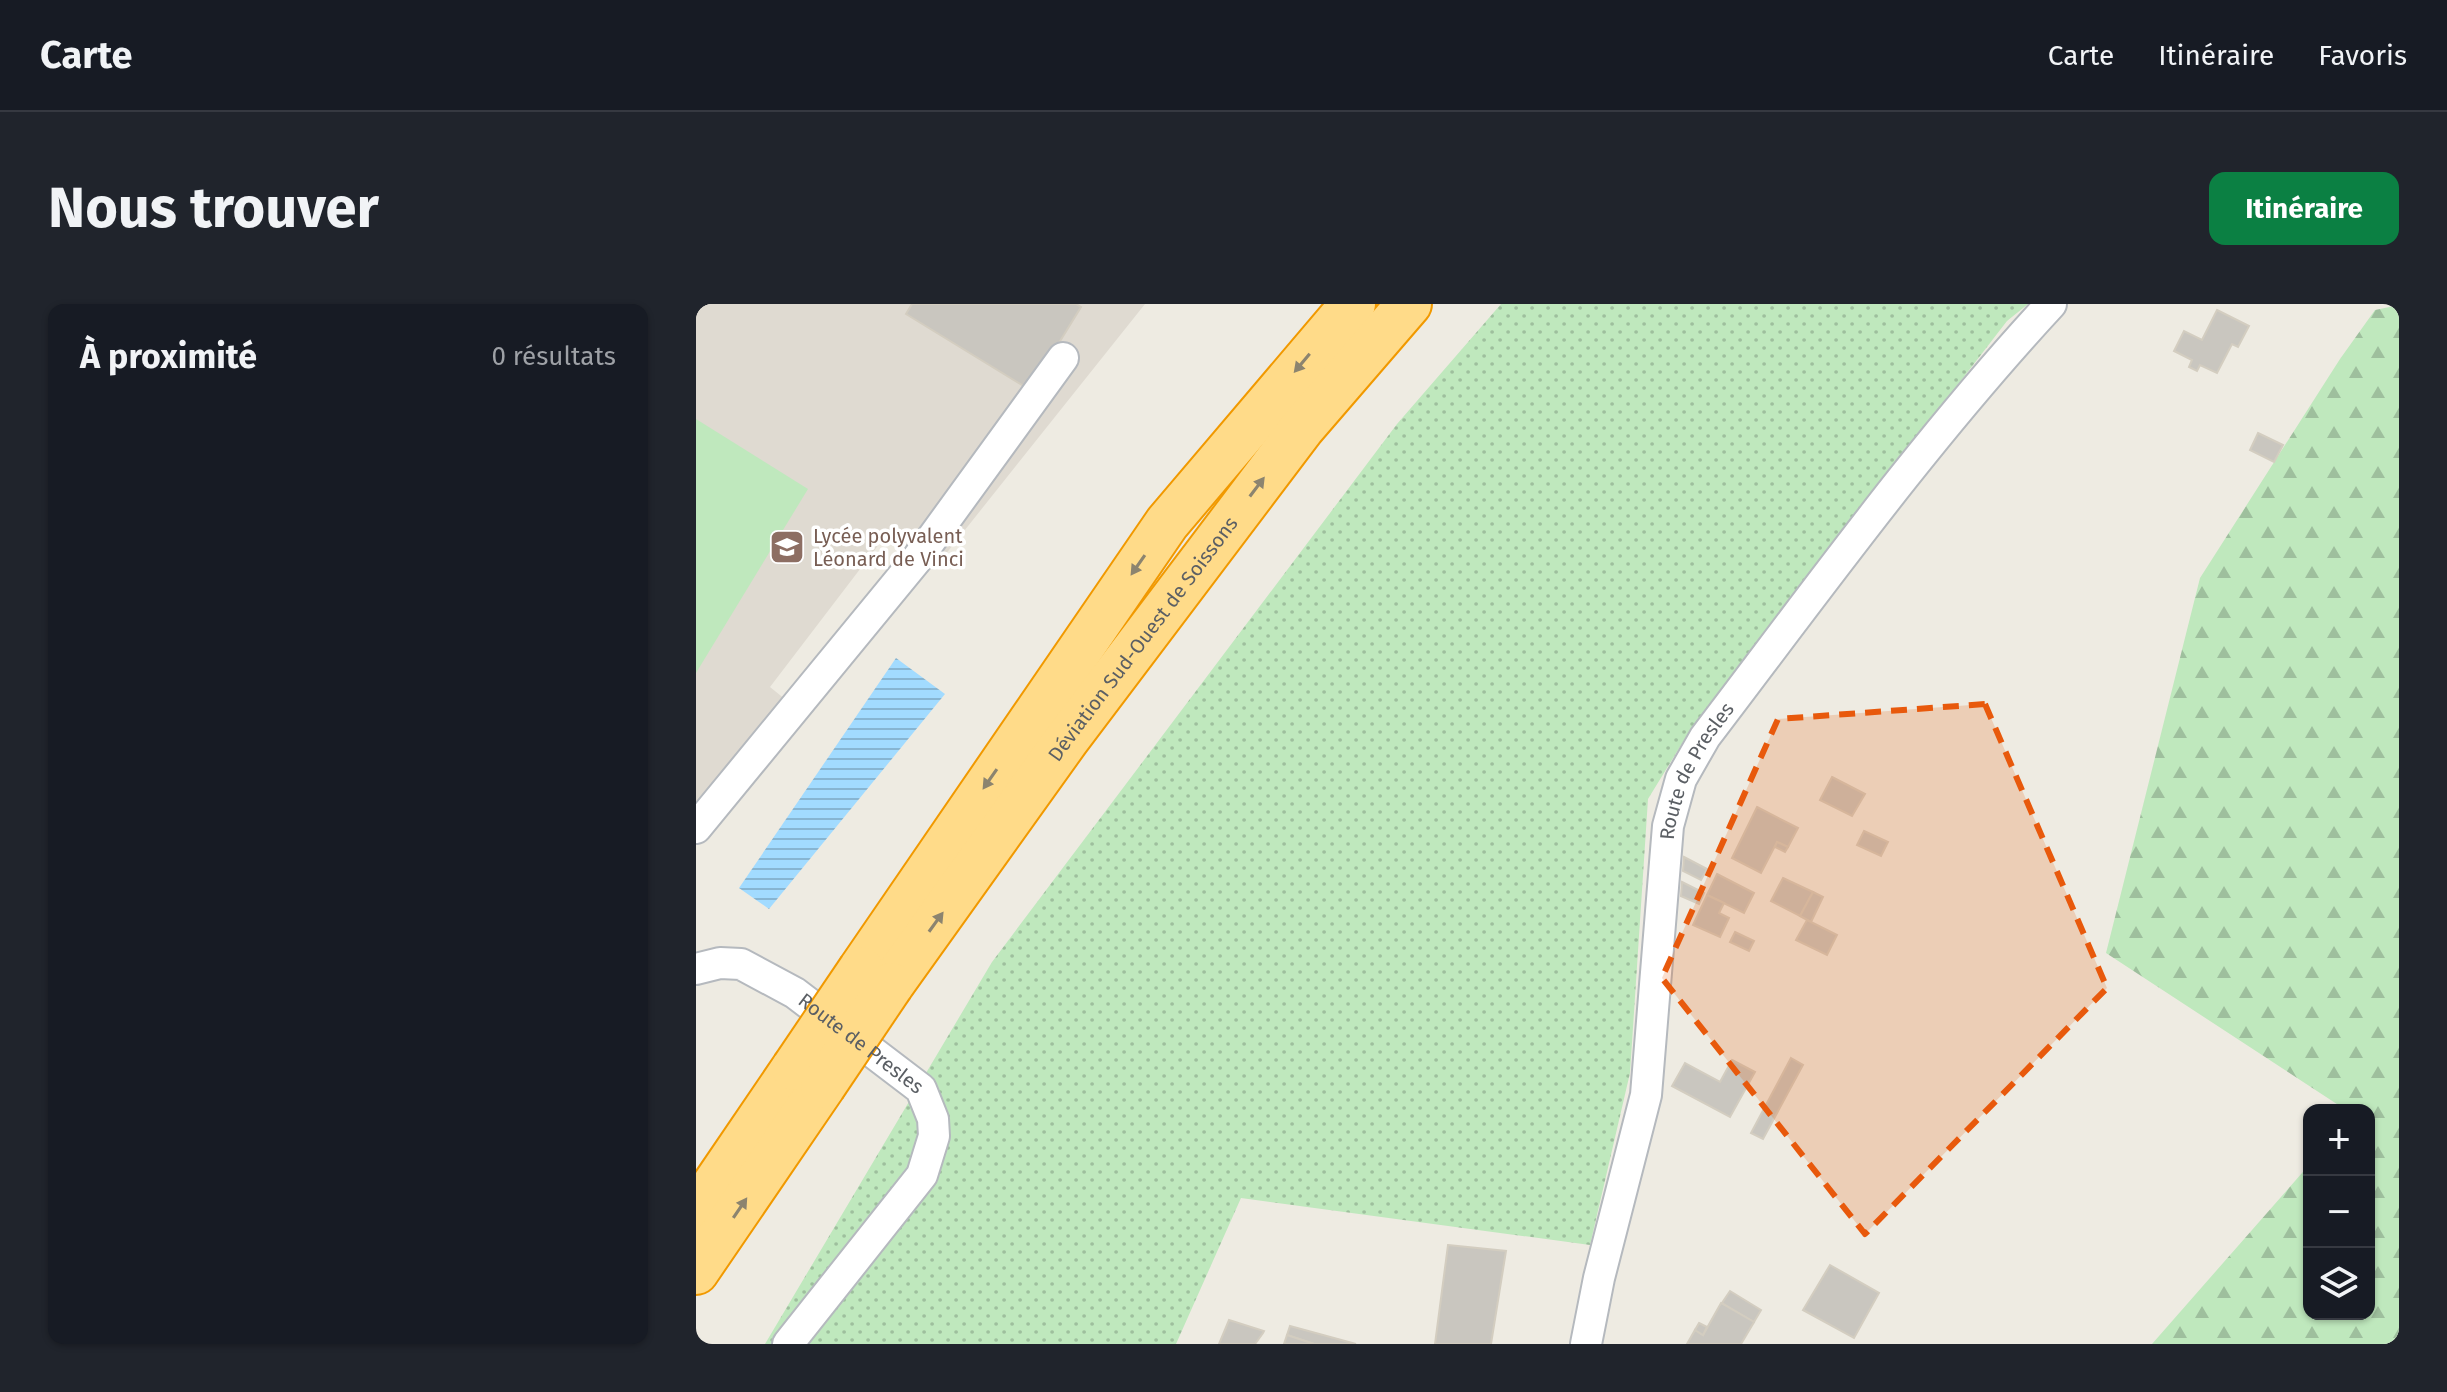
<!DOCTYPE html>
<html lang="fr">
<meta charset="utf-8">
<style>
body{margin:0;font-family:"Fira Sans",sans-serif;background:#20242c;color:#f1f3f6}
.controls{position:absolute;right:24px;bottom:24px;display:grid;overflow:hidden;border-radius:16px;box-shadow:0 2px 6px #0004}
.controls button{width:72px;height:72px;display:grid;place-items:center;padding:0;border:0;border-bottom:2px solid #363941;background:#171b24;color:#f1f3f6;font:40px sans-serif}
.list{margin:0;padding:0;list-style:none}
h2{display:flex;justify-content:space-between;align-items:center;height:104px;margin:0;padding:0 32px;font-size:34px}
h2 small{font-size:26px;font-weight:400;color:#9ea1a6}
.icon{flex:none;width:44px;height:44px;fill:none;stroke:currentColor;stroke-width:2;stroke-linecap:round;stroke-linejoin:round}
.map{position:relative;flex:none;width:1703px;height:1040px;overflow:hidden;border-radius:16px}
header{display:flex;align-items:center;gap:48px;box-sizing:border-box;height:112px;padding:0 40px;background:#171b24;border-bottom:2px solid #363941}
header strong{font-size:38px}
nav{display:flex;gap:44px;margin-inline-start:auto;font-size:28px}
.intro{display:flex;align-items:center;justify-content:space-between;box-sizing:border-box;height:192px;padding:0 48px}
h1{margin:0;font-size:56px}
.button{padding:20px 36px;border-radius:16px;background:#0b8043;color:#fff;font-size:28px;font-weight:700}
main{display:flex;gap:48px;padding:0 48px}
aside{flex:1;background:#171b24;border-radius:16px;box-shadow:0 2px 6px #0004}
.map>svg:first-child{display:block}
</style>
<header>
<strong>Carte</strong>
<nav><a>Carte</a><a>Itinéraire</a><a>Favoris</a></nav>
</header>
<div class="intro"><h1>Nous trouver</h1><a class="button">Itinéraire</a></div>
<main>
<aside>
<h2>À proximité<small>0 résultats</small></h2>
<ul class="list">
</ul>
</aside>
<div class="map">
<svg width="1703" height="1040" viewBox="0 0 1703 1040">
<defs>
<pattern id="grass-dots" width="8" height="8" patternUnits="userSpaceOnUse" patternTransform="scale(2)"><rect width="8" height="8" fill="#bfe8bd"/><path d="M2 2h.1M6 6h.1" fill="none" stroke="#9ebf9d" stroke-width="1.8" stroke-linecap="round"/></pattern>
<pattern id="forest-firs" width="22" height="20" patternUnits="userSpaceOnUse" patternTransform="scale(2)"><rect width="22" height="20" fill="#bfe8bd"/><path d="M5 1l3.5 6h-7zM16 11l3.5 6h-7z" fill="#9ebf9d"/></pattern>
<pattern id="water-rules" width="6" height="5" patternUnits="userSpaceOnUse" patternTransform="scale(2)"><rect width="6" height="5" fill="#a2dbff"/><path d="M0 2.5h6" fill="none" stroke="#87b5d2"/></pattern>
</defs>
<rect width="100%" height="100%" fill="#eeebe2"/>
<path fill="#dfdad1" d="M0,0H449L237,266L190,231L74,383L90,396L0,505Z"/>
<path fill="url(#grass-dots)" d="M805,0H1332L1311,17L990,433L952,495L934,769L894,941L545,894L480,1040H69L296,658L701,120Z"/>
<path fill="url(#forest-firs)" d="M1703,1V1040H1456L1613,861V1010H1673V806H1650L1410,649L1504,274L1644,55L1679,6Z"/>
<path fill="#bfe8bd" d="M0,115L112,185L0,369Z"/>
<path fill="url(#water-rules)" d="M200,354L249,390L73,605L43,584Z"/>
<g fill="#c9c6bf" stroke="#d3cdc0" stroke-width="2">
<path d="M216,0H380L385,3L334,86L210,10Z"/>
<path d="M1521,6L1553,22L1542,43L1536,40L1521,69L1504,61L1501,67L1493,63L1496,56L1478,47L1488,27L1506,36Z"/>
<path d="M1562,129L1587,141L1578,158L1554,146Z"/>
<path d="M1136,473L1169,490L1156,512L1124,496Z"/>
<path d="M1061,503L1102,524L1092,543L1081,538L1065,569L1036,554Z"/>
<path d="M1168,527L1192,538L1185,552L1161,541Z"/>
<path d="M1081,538L1092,543L1089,548L1079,543Z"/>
<path d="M988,553L1011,565L1005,576L987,567Z"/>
<path d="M1021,570L1058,589L1048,609L1011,591Z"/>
<path d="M1087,574L1117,588L1104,612L1075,597Z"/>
<path d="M986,578L1008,589L1003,600L985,592Z"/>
<path d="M1117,588L1127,593L1115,618L1104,612Z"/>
<path d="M1011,591L1028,599L1023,609L1033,614L1024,633L997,621Z"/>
<path d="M1111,616L1141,631L1131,651L1100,636Z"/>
<path d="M1039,628L1058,637L1053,647L1034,638Z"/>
<path d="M1095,754L1107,761L1067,835L1055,829Z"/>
<path d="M1036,756L1059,768L1034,813L976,782L989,759L1024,778Z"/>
<path d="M752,941L810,947L795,1040H739Z"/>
<path d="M1134,961L1183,989L1158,1034L1107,1006Z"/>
<path d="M1034,987L1065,1006L1058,1018L1026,999Z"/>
<path d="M1025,999L1058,1018L1045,1040H991L999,1026L1007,1031Z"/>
<path d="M533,1016L568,1027L567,1029L559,1040H523Z"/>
<path d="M1003,1019L1011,1023L1007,1031L999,1026Z"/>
<path d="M594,1022L660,1040H618L591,1031Z"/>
<path d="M591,1031L618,1040H588Z"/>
</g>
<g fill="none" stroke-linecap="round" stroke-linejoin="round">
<g stroke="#b5b9be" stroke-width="34">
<g id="minor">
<path d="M0,524L221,255L367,54"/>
<path id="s1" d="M0,665L24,659L45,660L99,689L225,785L237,815L238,832L226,871L92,1040"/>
<path id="s2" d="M890,1040L903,974L950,791L972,522L985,475L1009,433C1121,286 1229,136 1355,0"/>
</g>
</g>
<g stroke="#f19900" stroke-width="48">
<g id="highway">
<path d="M165,665L471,219L657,0"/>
<path id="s3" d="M195,681L371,435L606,124L713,0"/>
<path d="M0,908L98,764"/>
<path d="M0,968L127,782"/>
</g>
</g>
<use href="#minor" stroke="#fff" stroke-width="30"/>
<use href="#highway" stroke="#ffdb89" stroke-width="44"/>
<g stroke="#f19900" stroke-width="48" stroke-linecap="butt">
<g id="highway-bridge">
<path d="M98,764L165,665"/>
<path d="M127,782L195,681"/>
</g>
</g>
<use href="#highway-bridge" stroke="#ffdb89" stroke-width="44"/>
</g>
<defs><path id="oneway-solid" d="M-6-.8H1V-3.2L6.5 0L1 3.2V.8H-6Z" transform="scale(2)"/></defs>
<g fill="#8c846f">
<use href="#oneway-solid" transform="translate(606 59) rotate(130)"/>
<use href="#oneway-solid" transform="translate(561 183) rotate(-53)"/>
<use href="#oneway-solid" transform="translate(442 261) rotate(125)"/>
<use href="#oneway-solid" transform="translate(294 475) rotate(125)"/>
<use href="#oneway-solid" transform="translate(240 618) rotate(-54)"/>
<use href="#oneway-solid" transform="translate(44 904) rotate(-56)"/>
</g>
<path fill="#e8590c" fill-opacity="0.2" stroke="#e8590c" stroke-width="6" stroke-dasharray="16 10" stroke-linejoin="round" d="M1289,400L1411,684L1169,930L966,674L1082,415Z"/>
<defs>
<g id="school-square" transform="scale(1.8)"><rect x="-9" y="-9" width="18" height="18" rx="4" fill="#8d6e63" stroke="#fff"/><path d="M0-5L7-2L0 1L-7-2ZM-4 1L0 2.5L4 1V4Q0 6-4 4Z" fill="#fff"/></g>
</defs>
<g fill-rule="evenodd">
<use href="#school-square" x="91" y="243"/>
</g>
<g text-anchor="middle" stroke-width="7" stroke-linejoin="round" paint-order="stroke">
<g font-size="20" fill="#785e54" stroke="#fff" text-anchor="start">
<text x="117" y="239">Lycée polyvalent<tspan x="117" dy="23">Léonard de Vinci</tspan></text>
</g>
<g font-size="20" fill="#5b5f64" stroke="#fff">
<text dy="7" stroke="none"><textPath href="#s3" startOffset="428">Déviation Sud-Ouest de Soissons</textPath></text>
<text dy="7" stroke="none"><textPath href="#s2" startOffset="588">Route de Presles</textPath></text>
<text dy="7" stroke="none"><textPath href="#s1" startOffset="190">Route de Presles</textPath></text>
</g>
</g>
</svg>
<div class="controls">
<button>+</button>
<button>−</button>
<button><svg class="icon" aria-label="layers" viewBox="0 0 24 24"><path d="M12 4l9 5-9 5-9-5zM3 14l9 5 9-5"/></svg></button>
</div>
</div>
</main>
